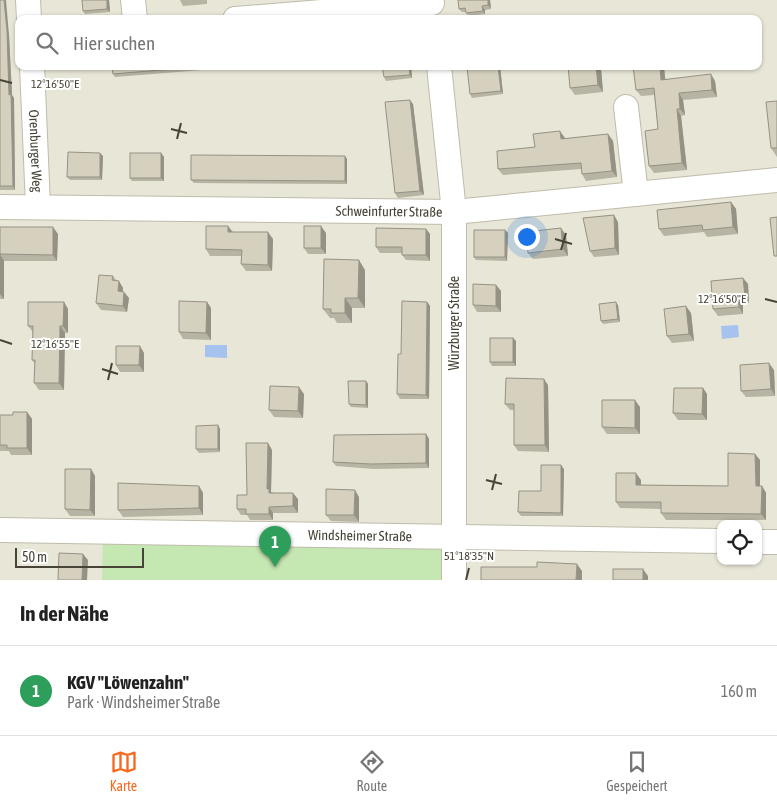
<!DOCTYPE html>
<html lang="de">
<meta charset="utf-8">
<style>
body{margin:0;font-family:"Asap Condensed",sans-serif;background:#f2f2f2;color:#222}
.controls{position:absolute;right:15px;bottom:15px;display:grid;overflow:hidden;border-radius:10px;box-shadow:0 1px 4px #0004}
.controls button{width:45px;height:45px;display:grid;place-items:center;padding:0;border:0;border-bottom:1px solid #e0e0e0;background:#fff;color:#222;font:25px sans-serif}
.scale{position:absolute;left:15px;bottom:12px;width:129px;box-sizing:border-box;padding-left:5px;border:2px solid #474437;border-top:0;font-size:14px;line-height:18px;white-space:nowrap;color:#474437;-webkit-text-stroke:4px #fff;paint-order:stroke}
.you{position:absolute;left:526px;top:236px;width:18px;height:18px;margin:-12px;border:4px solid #fff;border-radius:50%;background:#1a73e8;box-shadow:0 0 0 8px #1a73e833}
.badge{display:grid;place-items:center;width:32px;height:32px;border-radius:50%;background:#f5691e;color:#fff;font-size:16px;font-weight:700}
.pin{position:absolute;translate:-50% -41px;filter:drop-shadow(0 1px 2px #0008)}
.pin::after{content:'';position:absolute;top:26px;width:18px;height:15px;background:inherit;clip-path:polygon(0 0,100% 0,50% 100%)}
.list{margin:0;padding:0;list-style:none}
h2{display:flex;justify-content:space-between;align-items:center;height:65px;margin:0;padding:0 20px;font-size:21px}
h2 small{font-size:16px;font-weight:400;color:#767676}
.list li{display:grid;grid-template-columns:32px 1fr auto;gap:15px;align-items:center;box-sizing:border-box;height:90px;padding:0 20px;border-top:1px solid #e0e0e0}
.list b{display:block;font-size:19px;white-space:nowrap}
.list p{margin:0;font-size:16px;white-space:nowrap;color:#767676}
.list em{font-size:16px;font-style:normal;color:#767676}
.icon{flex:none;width:28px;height:28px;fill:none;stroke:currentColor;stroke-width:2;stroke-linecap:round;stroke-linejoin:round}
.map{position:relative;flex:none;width:777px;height:580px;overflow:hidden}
.search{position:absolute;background:#fff;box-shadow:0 1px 4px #0004;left:15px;right:15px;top:15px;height:55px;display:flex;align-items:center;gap:12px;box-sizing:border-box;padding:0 18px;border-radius:10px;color:#767676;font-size:19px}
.sheet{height:155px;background:#fff}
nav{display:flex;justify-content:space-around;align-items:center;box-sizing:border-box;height:70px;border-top:1px solid #e0e0e0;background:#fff;font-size:14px;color:#767676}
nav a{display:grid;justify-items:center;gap:2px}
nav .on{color:#f5691e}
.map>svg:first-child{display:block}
</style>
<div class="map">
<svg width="777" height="580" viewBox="0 0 777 580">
<rect width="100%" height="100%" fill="#f4f3e8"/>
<path fill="#e8e6d6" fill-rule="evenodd" d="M0,0H777V580H0ZM19,19H758V66H19ZM721,524H758V561H721Z"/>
<path fill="#c5e7b2" d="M103,537L441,546L447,553V580H102Z"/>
<g fill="#a6c3ef">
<path d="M738,325L739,337L722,339L721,326Z"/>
<path d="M205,345H227V358L205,357Z"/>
</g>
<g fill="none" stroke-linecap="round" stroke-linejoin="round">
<g stroke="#bfbcab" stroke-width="26">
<g id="minor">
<path d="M28,0L29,19"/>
<path d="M133,0L135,19"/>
<path d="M235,19L432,3"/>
<path id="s1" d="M32,66L38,206"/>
<path d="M439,66L454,212V580"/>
<path d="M626,107L636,194"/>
<path id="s2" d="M0,207L454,212L777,180"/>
<path id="s3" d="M0,530L721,541"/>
<path d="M758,542H777"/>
</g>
</g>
<use href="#minor" stroke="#fff" stroke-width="24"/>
</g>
<g fill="#b7b4a3">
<path d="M0,0L9,35L12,95L14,98L15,190H0Z"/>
<path d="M109,0L110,12L85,14L83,11Z"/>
<path d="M180,0H207V4L183,6Z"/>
<path d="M490,0L491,9L485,10V14L468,16L466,12H462L459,9Z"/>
<path d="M112,66H253L115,77L113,74Z"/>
<path d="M411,66L412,78L386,81L384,77Z"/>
<path d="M469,66H500L503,94L472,98L470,94Z"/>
<path d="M596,66H599L601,68L603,92L575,95L570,88Z"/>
<path d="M633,66H664L665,79L715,81L717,97L683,100L685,115L681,116L687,170L654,173L649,166L658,129L654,95L641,96L636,90Z"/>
<path d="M777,101V157L771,148Z"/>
<path d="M413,104L424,195L398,198L395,193Z"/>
<path d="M608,134L613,141L617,177L586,181L582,174L581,169L503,175L498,169L535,147L565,138V139Z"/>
<path d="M161,153L164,157V181H132L130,178Z"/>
<path d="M103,156L102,180H70L67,177Z"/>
<path d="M345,156L347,159V184L194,183L191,180Z"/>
<path d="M731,202L736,209L738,234L707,237L704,232L664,236L659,229Z"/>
<path d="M618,222L619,255L594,257L590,251Z"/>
<path d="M228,226L233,232L273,239L272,271H246L241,264V256H210L206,249Z"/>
<path d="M0,227L58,234L57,261H4V299H0Z"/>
<path d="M426,229L430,234V261L406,260L402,255V253H380L376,247Z"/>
<path d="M505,230L508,233L507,261L476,260L474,257Z"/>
<path d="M326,233V254H308L304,248Z"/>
<path d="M566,235L568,256L533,259L528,253Z"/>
<path d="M365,270V308H352V323H337L334,318H330L323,309Z"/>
<path d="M113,276L117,281L123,288V292L129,298L127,312L101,310L96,303Z"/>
<path d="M743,278L748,284L749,303L743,304V314L718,316L713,309Z"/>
<path d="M496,285L501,291V312H477L473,305Z"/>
<path d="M64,302L68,309V333H65L64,390H39L34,383L35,364L32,360L33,332L28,326Z"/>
<path d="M207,302L211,308V340L183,339L179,332Z"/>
<path d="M427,302L430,306L429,399H400L397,394L401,354Z"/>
<path d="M618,305L620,322L603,324L601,321Z"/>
<path d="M691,313L694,341L672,343L667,336Z"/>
<path d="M513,338L516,341V366H492L490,362Z"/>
<path d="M144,353V372H120L116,365Z"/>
<path d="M774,370L775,396L746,397L741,391Z"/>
<path d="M366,381L368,384V408L351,407L349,404Z"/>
<path d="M548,385L549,452L518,451L514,445V410H510L505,404Z"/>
<path d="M703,388L707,394V420H678L673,413Z"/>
<path d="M304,394L303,418L274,417L269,410Z"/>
<path d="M640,407V434H607L602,427Z"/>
<path d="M27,412L32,419V455H11L9,451H0V415H13Z"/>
<path d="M218,425L220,429V452L199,453L196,449Z"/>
<path d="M426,434L429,439V468L374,469L336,466L333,462Z"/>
<path d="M268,443L272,450L271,492L298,499V513H273V520H250L247,515H241L237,509L247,495Z"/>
<path d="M755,454L760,460V486H762L766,493V520H666L661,513V509L620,508L616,502L641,480V485L728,486Z"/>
<path d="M91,469L95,476V516H70L65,509Z"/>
<path d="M564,469L563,516H521L518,512Z"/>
<path d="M199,486L203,493V515L123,517L118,510Z"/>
<path d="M359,497V522L331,521L326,515Z"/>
</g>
<g fill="#959285">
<path d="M4,0H6L9,35L12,95L14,98L15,190L13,186L9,95Z"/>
<path d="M107,0H109L110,12L107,9Z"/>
<path d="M488,0H490L491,9L488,5Z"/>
<path d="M482,6L485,10V14L483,11Z"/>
<path d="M409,66H411L412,78L410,75Z"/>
<path d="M498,66H500L503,94L501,91Z"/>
<path d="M596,66H599L601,68L603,92L598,85Z"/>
<path d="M660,66L664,67L666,86L661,80Z"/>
<path d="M711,74L715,81L717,97L712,90Z"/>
<path d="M679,93L683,100L685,115L680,109Z"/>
<path d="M410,100L413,104L424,195L420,191Z"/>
<path d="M677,109L681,116L687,170L682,163Z"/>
<path d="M560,131L565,138L566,146L561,139Z"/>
<path d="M608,134L613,141L617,177L612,171Z"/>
<path d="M100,153L103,156L102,180L100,177Z"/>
<path d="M161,153L164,157V181L161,178Z"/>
<path d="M345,156L347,159V184L345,181Z"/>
<path d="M731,202L736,209L738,234L733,227Z"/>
<path d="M614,215L618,222L619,255L615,248Z"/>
<path d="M228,226L233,233L228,232Z"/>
<path d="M321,226L326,233V254L321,248Z"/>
<path d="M53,227L58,234L57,261L53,255Z"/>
<path d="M561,228L566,235L568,256L563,249Z"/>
<path d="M426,229L430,234V261L426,255Z"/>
<path d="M505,230L508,233L507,261L505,257Z"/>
<path d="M268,232L273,239L272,271L268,265Z"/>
<path d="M0,254L4,261V299L0,294Z"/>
<path d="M359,260L365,270V308L358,298Z"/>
<path d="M743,278L748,284L749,303L745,296Z"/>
<path d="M119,281L123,288L122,298L118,291Z"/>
<path d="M496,285L501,291V312L496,306Z"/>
<path d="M124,292L129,298L127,312L123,306Z"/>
<path d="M738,297L743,304V314L739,307Z"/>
<path d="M345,298L352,308V323L345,313Z"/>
<path d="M64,302L68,309V333L63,326Z"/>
<path d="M207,302L211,308V340L206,333Z"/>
<path d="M427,302L430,306L429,399L426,395Z"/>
<path d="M616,302L618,305L620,322L618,319Z"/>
<path d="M686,306L691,313L694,341L689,334Z"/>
<path d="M60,326L65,333L64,390L59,383Z"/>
<path d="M513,338L516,341V366L513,362Z"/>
<path d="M140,346L144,353V372L139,365Z"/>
<path d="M769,363L774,370L775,396L771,389Z"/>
<path d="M544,379L548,385L549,452L545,445Z"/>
<path d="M366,381L368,384V408L366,405Z"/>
<path d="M299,387L304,394L303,418L298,411Z"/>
<path d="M703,388L707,394V420L702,414Z"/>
<path d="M635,400L640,407V434L635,428Z"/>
<path d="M27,412L32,419V455L27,448Z"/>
<path d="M218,425L220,429V452L218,449Z"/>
<path d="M426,434L429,439V468L426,463Z"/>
<path d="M268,443L272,450L271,492L273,495V499L267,489Z"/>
<path d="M755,454L760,460V493L756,486Z"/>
<path d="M561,465L564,469L563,516L561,513Z"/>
<path d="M91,469L95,476V516L90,510Z"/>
<path d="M636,473L641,480V492L636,485Z"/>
<path d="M199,486L203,493V515L199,508Z"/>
<path d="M762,486L766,493V520L761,514Z"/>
<path d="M355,490L359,497V522L354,515Z"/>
<path d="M293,493L298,499V513L293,506Z"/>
<path d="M269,507L273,513V520L269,514Z"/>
<path d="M83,554L88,560L87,580H82Z"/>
<path d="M577,564L582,571V580H576Z"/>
<path d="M643,569L648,576V580H643Z"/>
</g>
<g fill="#d5d1be" stroke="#959285">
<path d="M0,0H4L7,31L9,95L11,94L13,186H0Z"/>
<path d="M82,0H107V9L83,11Z"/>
<path d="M458,0H488V5L482,6L483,11L466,13L465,8L459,9Z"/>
<path d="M112,66H209L113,74Z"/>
<path d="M382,66H409L410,75L384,77Z"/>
<path d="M498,66L501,91L470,94L467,67Z"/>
<path d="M568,66H596L598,85L570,88Z"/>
<path d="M633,66H660L661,80L711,74L712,90L679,93L680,109H677L682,163L649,166L645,131L658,129L654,88L636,90Z"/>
<path d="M410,100L420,191L395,193L385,102Z"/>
<path d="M777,101V148H771L766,102Z"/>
<path d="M560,131L561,139L608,134L612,171L582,174L581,163L498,169L497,151L535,147L533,134Z"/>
<path d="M68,152L100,153V177H67Z"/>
<rect x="130" y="153" width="31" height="25"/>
<path d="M191,155L345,156V181L191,180Z"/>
<path d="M731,202L733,227L703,230L702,225L659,229L657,210Z"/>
<path d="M614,215L615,248L590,251L583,218Z"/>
<path d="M777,217V256H774L770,218Z"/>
<path d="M206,226H228V232H268V265L241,264L242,250L206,249Z"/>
<rect x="304" y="226" width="17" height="22"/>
<path d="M0,227H53V255L0,254Z"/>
<path d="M376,228L426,229V255H402V247H376Z"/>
<path d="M561,228L563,249L528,253L526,232Z"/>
<rect x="474" y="230" width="31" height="27"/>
<path d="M324,259L359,260L358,298H345V313H331V309H323Z"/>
<path d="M99,275L113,276L112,280L119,281L118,291L124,292L123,306L96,303Z"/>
<path d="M743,278L745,296L738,297L739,307L713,309L711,281Z"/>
<path d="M473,284L496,285V306L473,305Z"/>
<path d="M179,301L207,302L206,333L179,332Z"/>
<path d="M402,301L427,302L426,395L397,394L398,354H401Z"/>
<path d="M28,302H64L63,326H60L59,383H34L35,360H32L33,326H28Z"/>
<path d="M616,302L618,319L601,321L599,304Z"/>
<path d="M686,306L689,334L667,336L664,309Z"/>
<rect x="490" y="338" width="23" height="24"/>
<path d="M116,346H140L139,365H116Z"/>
<path d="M769,363L771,389L741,391L740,365Z"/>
<path d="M506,378L544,379L545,445H514V404H505Z"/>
<path d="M348,381H366V405L349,404Z"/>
<path d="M270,386L299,387L298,411L269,410Z"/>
<path d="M674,388H703L702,414L673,413Z"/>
<path d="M602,400H635V428L602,427Z"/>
<path d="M13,412H27V448H7V445H0V415H13Z"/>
<path d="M218,425V449H196V426Z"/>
<path d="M426,434V463L371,464L333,462L334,435Z"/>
<path d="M246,443H268L267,489H269V493H293V506L269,507V514H246V509H237V495H247Z"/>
<path d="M728,453L755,454L756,486H762L761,514L661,513V502H616V473H636V485L728,486Z"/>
<path d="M541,465H561V513L518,512L519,491H541Z"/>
<path d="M65,469H91L90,510L65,509Z"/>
<path d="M118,483L199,486V508L118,510Z"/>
<path d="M326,489L355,490L354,515H326Z"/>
<path d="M59,553L83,554L82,580H58Z"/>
<path d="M537,562L577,564L576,580H481V567H537Z"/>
<rect x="613" y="569" width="30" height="11"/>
</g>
<path fill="none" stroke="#474437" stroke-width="2" d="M0,80L12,83M171,129L187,133M177,139L181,123M555,239L572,244M561,250L566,233M765,299L777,302M0,340L12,344M102,369L118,374M108,380L112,363M486,480L502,484M492,490L496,474M466,580L469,568"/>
<g text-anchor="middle" stroke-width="4" stroke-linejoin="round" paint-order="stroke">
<g font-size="14" fill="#474437" stroke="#fff">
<text dy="5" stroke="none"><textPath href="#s1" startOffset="85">Orenburger Weg</textPath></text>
<text dy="5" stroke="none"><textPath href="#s2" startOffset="389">Schweinfurter Straße</textPath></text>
<text transform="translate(454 323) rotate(-90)" y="5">Würzburger Straße</text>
<text dy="5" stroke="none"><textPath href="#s3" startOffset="360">Windsheimer Straße</textPath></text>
</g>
</g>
<g font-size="12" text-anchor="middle" fill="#474437" stroke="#fff" stroke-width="4" stroke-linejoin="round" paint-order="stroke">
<text x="55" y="88">12°16'50"E</text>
<text x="722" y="303">12°16'50"E</text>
<text x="55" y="348">12°16'55"E</text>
<text x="469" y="560">51°18'35"N</text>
</g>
</svg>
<div class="controls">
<button><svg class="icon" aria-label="locate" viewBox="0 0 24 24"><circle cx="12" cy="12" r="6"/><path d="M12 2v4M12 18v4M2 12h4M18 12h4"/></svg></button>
</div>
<div class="scale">50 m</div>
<div class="you"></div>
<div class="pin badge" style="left:275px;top:567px;background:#2e9e5b">1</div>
<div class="search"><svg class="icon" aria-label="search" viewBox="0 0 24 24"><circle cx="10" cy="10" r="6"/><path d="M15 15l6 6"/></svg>Hier suchen</div>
</div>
<section class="sheet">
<h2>In der Nähe<small></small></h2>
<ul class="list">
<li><span class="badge" style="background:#2e9e5b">1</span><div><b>KGV &quot;Löwenzahn&quot;</b><p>Park · Windsheimer Straße</p></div><em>160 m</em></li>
</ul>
</section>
<nav>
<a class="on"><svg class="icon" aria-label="map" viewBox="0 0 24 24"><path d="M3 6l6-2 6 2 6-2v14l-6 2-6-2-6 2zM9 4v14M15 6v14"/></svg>Karte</a>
<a><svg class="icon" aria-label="directions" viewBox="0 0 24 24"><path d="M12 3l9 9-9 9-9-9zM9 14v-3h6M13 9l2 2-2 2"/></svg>Route</a>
<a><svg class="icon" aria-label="saved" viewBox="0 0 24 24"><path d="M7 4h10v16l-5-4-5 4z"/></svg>Gespeichert</a>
</nav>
